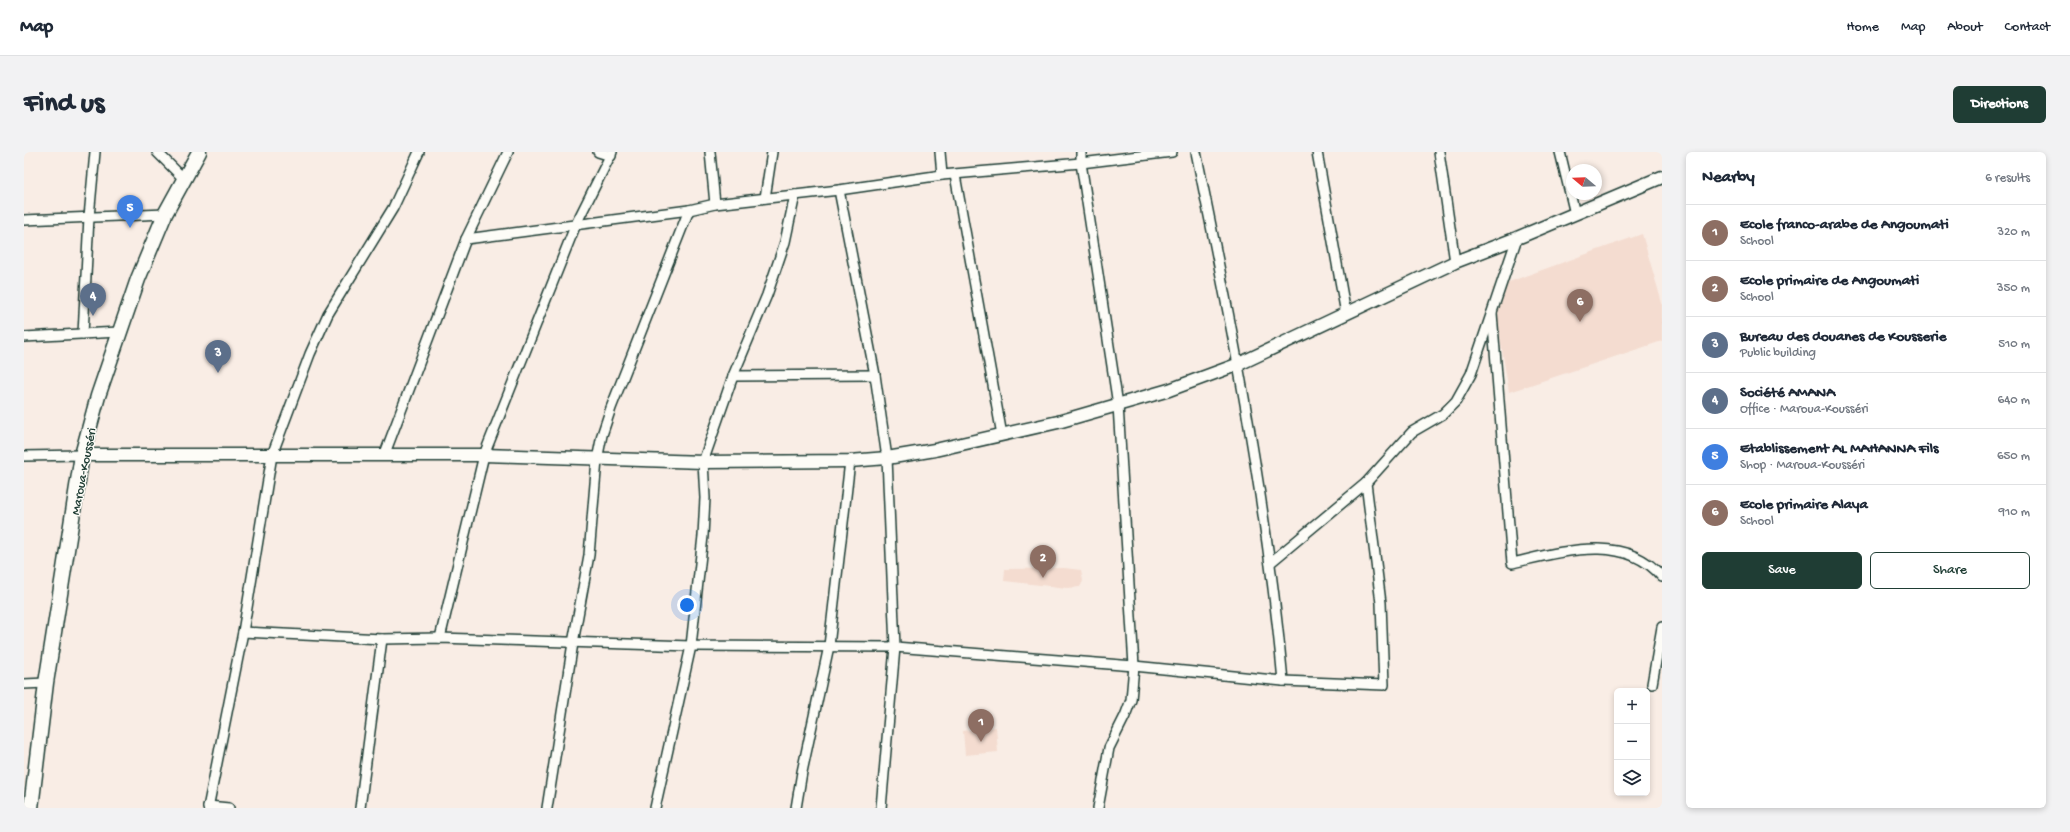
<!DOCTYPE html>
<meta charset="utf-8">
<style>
body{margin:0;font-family:"Gochi Hand",sans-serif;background:#f2f2f3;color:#1f2937}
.controls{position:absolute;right:12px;bottom:12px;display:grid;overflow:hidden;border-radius:6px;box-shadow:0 2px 6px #0003}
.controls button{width:36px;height:36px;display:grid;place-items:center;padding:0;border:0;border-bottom:1px solid #e0e1e3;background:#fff;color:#1f2937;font:20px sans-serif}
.compass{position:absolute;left:1542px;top:12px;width:36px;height:36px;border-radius:50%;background:#fff;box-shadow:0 2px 6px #0003;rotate:289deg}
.you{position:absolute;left:663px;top:453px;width:14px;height:14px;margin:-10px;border:3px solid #fff;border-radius:50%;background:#1a73e8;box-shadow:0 0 0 6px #1a73e833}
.badge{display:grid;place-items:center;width:26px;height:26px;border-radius:50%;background:#1f3d34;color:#fff;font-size:13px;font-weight:700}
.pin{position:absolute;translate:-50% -33px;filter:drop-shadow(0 1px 2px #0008)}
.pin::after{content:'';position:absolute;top:21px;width:14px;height:12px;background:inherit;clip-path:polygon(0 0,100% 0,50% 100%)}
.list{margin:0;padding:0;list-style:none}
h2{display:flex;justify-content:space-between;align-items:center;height:52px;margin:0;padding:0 16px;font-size:17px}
h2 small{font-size:13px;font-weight:400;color:#747a83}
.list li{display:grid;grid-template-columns:26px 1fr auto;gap:12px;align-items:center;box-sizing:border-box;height:56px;padding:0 16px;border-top:1px solid #e0e1e3}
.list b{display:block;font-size:15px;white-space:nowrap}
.list p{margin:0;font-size:13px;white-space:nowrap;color:#747a83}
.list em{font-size:13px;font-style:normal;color:#747a83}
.actions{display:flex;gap:8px;padding:12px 16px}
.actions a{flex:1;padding:9px 0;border:1px solid #1f3d34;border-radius:6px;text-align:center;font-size:14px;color:#1f3d34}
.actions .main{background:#1f3d34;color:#fff}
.icon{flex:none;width:22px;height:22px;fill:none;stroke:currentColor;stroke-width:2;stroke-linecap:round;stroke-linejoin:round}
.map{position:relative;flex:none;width:1638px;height:656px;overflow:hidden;border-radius:6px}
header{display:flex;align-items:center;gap:24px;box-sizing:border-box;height:56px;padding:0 20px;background:#fff;border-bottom:1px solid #e0e1e3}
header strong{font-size:19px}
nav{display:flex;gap:22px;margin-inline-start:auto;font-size:14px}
.intro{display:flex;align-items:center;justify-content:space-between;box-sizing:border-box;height:96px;padding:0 24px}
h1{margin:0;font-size:28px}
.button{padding:10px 18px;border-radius:6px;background:#1f3d34;color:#fff;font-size:14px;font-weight:700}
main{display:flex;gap:24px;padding:0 24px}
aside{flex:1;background:#fff;border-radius:6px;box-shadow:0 2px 6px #0003}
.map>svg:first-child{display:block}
</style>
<header>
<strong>Map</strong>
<nav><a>Home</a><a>Map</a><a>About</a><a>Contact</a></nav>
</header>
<div class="intro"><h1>Find us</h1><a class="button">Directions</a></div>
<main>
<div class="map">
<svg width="1638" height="656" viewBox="0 0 1638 656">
<rect width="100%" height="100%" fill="#f9ede5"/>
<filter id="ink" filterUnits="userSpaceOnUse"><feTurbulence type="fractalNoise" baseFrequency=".025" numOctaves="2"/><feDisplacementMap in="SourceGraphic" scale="8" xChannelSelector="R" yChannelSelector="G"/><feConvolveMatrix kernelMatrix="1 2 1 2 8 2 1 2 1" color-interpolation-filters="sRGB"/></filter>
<g filter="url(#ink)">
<g fill="#f4dcd0">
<path d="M1618,82L1638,151V189L1485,240L1468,136Z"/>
<path d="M1040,416L1057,418L1059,429L1056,435L1043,436L980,429L981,417Z"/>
<path d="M972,575L974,600L941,603L939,579Z"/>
</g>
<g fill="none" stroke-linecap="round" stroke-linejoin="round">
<g stroke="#1f3d34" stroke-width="12">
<g id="minor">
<path d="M133,0L159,26"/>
<path d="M574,0L587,4"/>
<path d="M686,0L691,52"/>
<path d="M916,0L918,23"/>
<path d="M1057,0V11L1094,253L1110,514L1107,548L1101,564L1085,596L1074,656"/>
<path d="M1293,0L1322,162"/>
<path d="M1415,0L1431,110"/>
<path d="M1536,0L1551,62"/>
<path d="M931,23L978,283"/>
<path d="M815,38L851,223L863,306L871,495L857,656"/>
<path d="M741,46L748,0"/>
<path d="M0,68L141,62"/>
<path d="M442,87L665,58L691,52L815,38L918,23L1057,11L1148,0"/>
<path d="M1468,161L1488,411C1537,400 1601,380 1638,425"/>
<path d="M59,182L65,65L71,0"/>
<path d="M0,185L95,180"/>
<path d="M709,224L851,223"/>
<path d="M0,304L58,303"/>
<path d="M360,304L442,87L484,0"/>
<path d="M1246,411L1342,331L1388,280L1419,262L1432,249L1447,222L1493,86"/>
<path d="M219,480L358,487L416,486L667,494L871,495L1110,514L1259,529C1243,350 1208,175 1172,0"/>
<path d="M416,486L460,303L552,72L588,0"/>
<path d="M1259,529L1360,533L1357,451L1342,331"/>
<path d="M0,532L22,531"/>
<path d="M1628,532L1638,475"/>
<path d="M184,654L205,656"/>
<path d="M184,656L219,480L248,303L286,202L304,162L369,56L395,0"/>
<path d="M336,656L358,487"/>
<path d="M523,656L549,491L565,403L573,308L578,283L587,256L665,58"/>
<path d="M631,656L667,494L679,384L681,346L679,310L709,224L743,143L761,90L771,43"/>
<path d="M772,656L778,620L805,494L826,309"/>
</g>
</g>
<g stroke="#1f3d34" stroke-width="15">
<path id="major" d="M58,303H460L679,310L826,309L863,306L911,298L1034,270L1145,238L1215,212L1431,110L1493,86L1638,25"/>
</g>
<g stroke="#1f3d34" stroke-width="17">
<path id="highway" d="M7,656L22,531L58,303L74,244L114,127L141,62L175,0"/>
</g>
<use href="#minor" stroke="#fdfcf7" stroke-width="9"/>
<use href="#major" stroke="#fdfcf7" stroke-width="12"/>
<use href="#highway" stroke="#fdfcf7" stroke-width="14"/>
</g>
</g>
<g text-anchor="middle" stroke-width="3" stroke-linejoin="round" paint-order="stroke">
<g font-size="13" fill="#1f3d34" stroke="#fdfcf7">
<text transform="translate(58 319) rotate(-79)" y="5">Maroua-Kousséri</text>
</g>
</g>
</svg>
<div class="controls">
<button>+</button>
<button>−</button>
<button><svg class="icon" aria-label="layers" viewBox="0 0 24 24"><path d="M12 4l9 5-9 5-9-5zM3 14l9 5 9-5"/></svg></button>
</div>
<svg class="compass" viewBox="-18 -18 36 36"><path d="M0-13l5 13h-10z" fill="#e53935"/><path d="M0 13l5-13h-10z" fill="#747a83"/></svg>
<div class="you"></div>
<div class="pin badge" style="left:957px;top:590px;background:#8d6e63">1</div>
<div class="pin badge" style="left:1019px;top:426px;background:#8d6e63">2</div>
<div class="pin badge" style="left:194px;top:221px;background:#5c6f8a">3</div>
<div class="pin badge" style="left:69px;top:164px;background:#5c6f8a">4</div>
<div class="pin badge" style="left:106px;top:76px;background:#3f7fe0">5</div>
<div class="pin badge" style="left:1556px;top:170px;background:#8d6e63">6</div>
</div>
<aside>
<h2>Nearby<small>6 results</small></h2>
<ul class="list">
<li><span class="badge" style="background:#8d6e63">1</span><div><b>Ecole franco-arabe de Angoumati</b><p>School</p></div><em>320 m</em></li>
<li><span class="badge" style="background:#8d6e63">2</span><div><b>Ecole primaire de Angoumati</b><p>School</p></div><em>350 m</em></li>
<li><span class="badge" style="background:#5c6f8a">3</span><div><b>Bureau des douanes de Kousserie</b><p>Public building</p></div><em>510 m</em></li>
<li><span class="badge" style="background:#5c6f8a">4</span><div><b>Société AMANA</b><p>Office · Maroua-Kousséri</p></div><em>640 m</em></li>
<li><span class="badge" style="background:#3f7fe0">5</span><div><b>Etablissement AL MAHANNA Fils</b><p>Shop · Maroua-Kousséri</p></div><em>650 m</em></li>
<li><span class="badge" style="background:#8d6e63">6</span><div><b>Ecole primaire Alaya</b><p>School</p></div><em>910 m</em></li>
</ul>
<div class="actions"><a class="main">Save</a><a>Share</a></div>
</aside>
</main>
